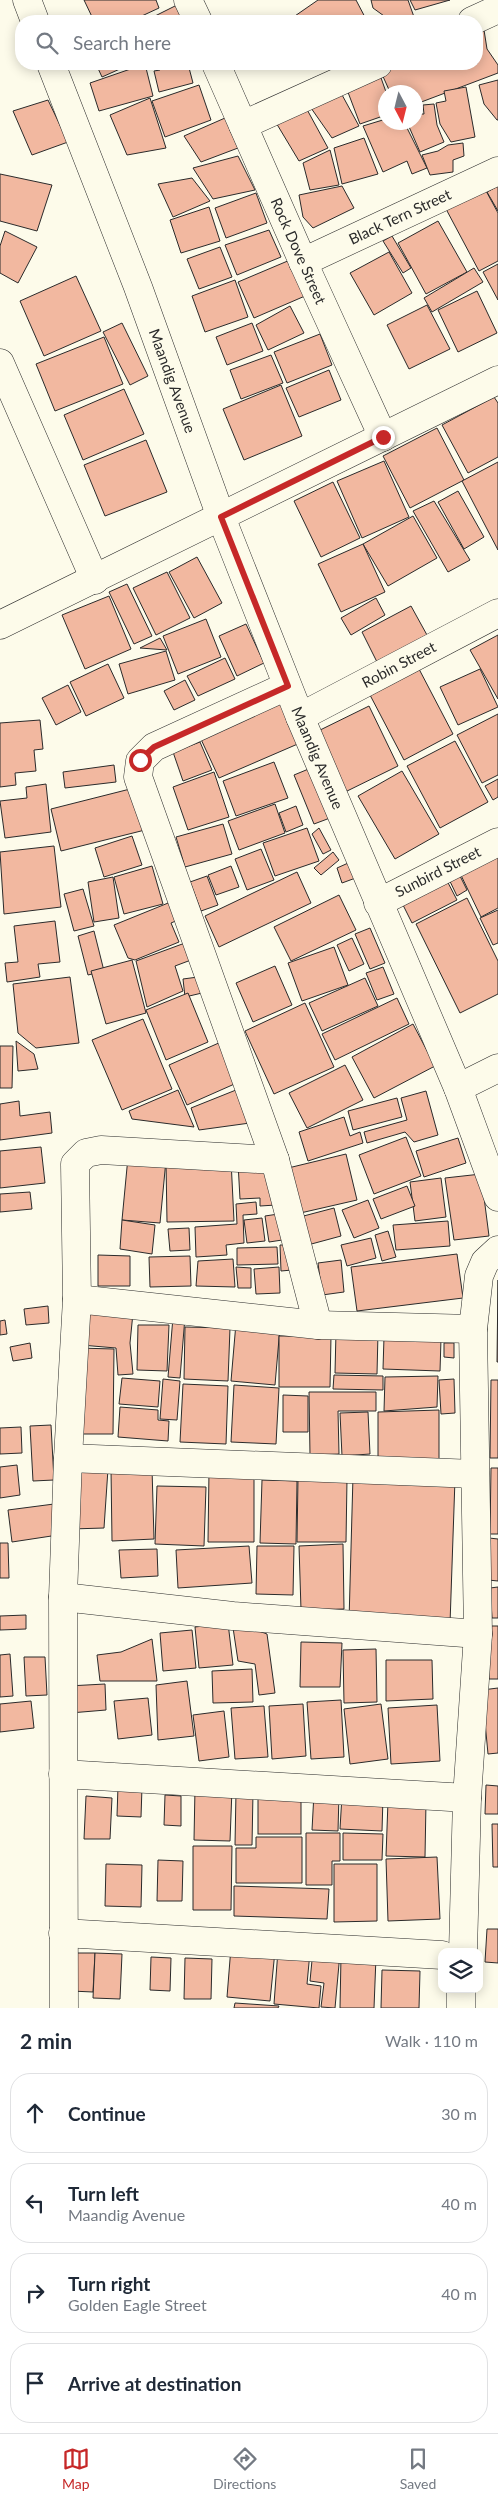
<!DOCTYPE html>
<meta charset="utf-8">
<style>
body{margin:0;font-family:Lato,sans-serif;background:#f6f6f7;color:#1f2937}
.controls{position:absolute;right:15px;bottom:15px;display:grid;overflow:hidden;border-radius:10px;box-shadow:0 2px 12px #0003}
.controls button{width:45px;height:45px;display:grid;place-items:center;padding:0;border:0;border-bottom:1px solid #e0e1e3;background:#fff;color:#1f2937;font:25px sans-serif}
.compass{position:absolute;left:378px;top:85px;width:45px;height:45px;border-radius:50%;background:#fff;box-shadow:0 2px 12px #0003;rotate:173deg}
.stop{position:absolute;width:15px;height:15px;margin:-11px;border:4px solid #c62828;border-radius:50%;background:#fff}
.stop.end{background:#c62828;border-color:#fff;box-shadow:0 1px 5px #0008}
.list{margin:0;padding:0;list-style:none}
h2{display:flex;justify-content:space-between;align-items:center;height:65px;margin:0;padding:0 20px;font-size:21px}
h2 small{font-size:16px;font-weight:400;color:#747a83}
.list li{display:grid;grid-template-columns:32px 1fr auto;gap:15px;align-items:center;box-sizing:border-box;height:80px;margin:0 10px 10px;padding:0 10px;border:1px solid #e0e1e3;border-radius:20px}
.list b{display:block;font-size:19px;white-space:nowrap}
.list p{margin:0;font-size:16px;white-space:nowrap;color:#747a83}
.list em{font-size:16px;font-style:normal;color:#747a83}
.icon{flex:none;width:28px;height:28px;fill:none;stroke:currentColor;stroke-width:2;stroke-linecap:round;stroke-linejoin:round}
.map{position:relative;flex:none;width:498px;height:2008px;overflow:hidden}
.search{position:absolute;background:#fff;box-shadow:0 2px 12px #0003;left:15px;right:15px;top:15px;height:55px;display:flex;align-items:center;gap:12px;box-sizing:border-box;padding:0 18px;border-radius:20px;color:#747a83;font-size:19px}
.sheet{height:425px;background:#fff}
nav{display:flex;justify-content:space-around;align-items:center;box-sizing:border-box;height:70px;border-top:1px solid #e0e1e3;background:#fff;font-size:14px;color:#747a83}
nav a{display:grid;justify-items:center;gap:2px}
nav .on{color:#c62828}
.map>svg:first-child{display:block}
</style>
<div class="map">
<svg width="498" height="2008" viewBox="0 0 498 2008">
<rect width="100%" height="100%" fill="#fdfbea"/>
<g fill="#f2b8a0" stroke="#2b2b2b">
<path d="M84,0H156L159,8L131,21H94Z"/>
<path d="M318,0H356L367,21H294L292,18Z"/>
<path d="M371,0H408L414,17L391,21L373,8Z"/>
<path d="M410,0H450L415,10Z"/>
<path d="M177,5L184,21H145Z"/>
<path d="M484,30L487,49L498,65V73L416,104V92H390L381,72L400,64H477V33Z"/>
<path d="M96,64H131L102,77Z"/>
<path d="M145,64L153,96L99,111L90,83Z"/>
<path d="M160,64H188L193,83L159,92L154,71L160,70Z"/>
<path d="M380,75L386,92V115L360,124L346,87Z"/>
<path d="M498,80V120H497L484,104L479,85Z"/>
<path d="M199,85L211,120L165,137L152,101Z"/>
<path d="M466,87L475,137L451,142L440,124L436,103L446,101L444,91Z"/>
<path d="M341,93L359,126L332,138L311,108Z"/>
<path d="M150,98L166,148L127,155L110,115Z"/>
<path d="M48,100L68,142L32,155L13,111Z"/>
<path d="M304,104L328,148L299,161L275,121Z"/>
<path d="M434,104L437,125L444,142L420,152L407,122H416V114H424L423,105Z"/>
<path d="M225,118L238,148L201,162L184,136Z"/>
<path d="M386,119V122H404L427,168L412,174L407,161L383,172L363,126Z"/>
<path d="M364,138L378,174L342,184L334,148Z"/>
<path d="M463,143L464,156L453,160V172L430,175L422,155L438,151L448,145Z"/>
<path d="M330,150L339,185L310,190L303,163Z"/>
<path d="M238,156L255,190L213,199L193,168Z"/>
<path d="M0,174L52,185L37,231L0,221Z"/>
<path d="M192,178L210,201L173,217L158,184Z"/>
<path d="M342,186L354,208L313,228L303,217L299,195Z"/>
<path d="M498,186V211L487,192Z"/>
<path d="M485,189L498,213V261L479,271L446,209Z"/>
<path d="M256,193L267,223L226,238L215,208Z"/>
<path d="M209,207L220,241L181,253L170,220Z"/>
<path d="M438,221L467,272L426,294L398,243Z"/>
<path d="M269,230L281,257L237,275L225,245Z"/>
<path d="M5,231L37,247L18,283L0,273V246Z"/>
<path d="M392,236L411,268L403,273L383,241Z"/>
<path d="M220,247L232,277L199,289L187,259Z"/>
<path d="M389,252L412,293L374,315L350,273Z"/>
<path d="M290,260L305,296L254,318L238,282Z"/>
<path d="M498,264V300L483,272Z"/>
<path d="M474,268L483,282L432,312L424,298Z"/>
<path d="M76,276L101,331L44,356L20,301Z"/>
<path d="M235,280L248,317L205,332L192,296Z"/>
<path d="M477,291L497,333L458,352L438,310Z"/>
<path d="M427,305L450,349L409,369L387,325Z"/>
<path d="M290,306L304,333L268,350L256,325Z"/>
<path d="M122,323L148,376L130,385L103,332Z"/>
<path d="M252,323L263,351L227,365L216,337Z"/>
<path d="M320,334L332,365L287,383L274,352Z"/>
<path d="M104,337L123,384L55,411L36,364Z"/>
<path d="M271,355L283,383L241,399L230,370Z"/>
<path d="M329,370L341,400L299,417L286,388Z"/>
<path d="M281,385L302,436L244,460L223,409Z"/>
<path d="M124,389L144,434L83,460L64,415Z"/>
<path d="M494,397L498,403V457L468,473L442,425Z"/>
<path d="M437,428L464,480L410,508L383,456Z"/>
<path d="M146,440L167,492L105,516L84,465Z"/>
<path d="M384,461L409,517L362,538L337,481Z"/>
<path d="M498,462V550L462,481Z"/>
<path d="M333,482L360,538L321,557L294,501Z"/>
<path d="M458,491L484,537L464,549L438,502Z"/>
<path d="M434,501L470,560L448,572L413,511Z"/>
<path d="M413,516L437,558L388,586L363,544Z"/>
<path d="M363,544L385,592L341,612L318,564Z"/>
<path d="M197,557L222,603L194,618L169,572Z"/>
<path d="M167,572L190,618L156,635L133,588Z"/>
<path d="M127,584L152,636L134,644L109,592Z"/>
<path d="M109,596L131,649L85,669L62,615Z"/>
<path d="M376,598L385,615L351,635L341,618Z"/>
<path d="M411,606L427,635L377,662L362,632Z"/>
<path d="M206,619L221,657L178,674L163,636Z"/>
<path d="M246,624L264,663L237,676L219,636Z"/>
<path d="M498,635V699L470,650Z"/>
<path d="M160,638L167,650L140,648Z"/>
<path d="M166,651L175,680L128,694L119,664Z"/>
<path d="M225,658L235,679L198,696L187,676Z"/>
<path d="M108,664L124,698L86,716L70,682Z"/>
<path d="M419,669L453,734L404,760L370,695Z"/>
<path d="M480,669L498,707L458,725L440,687Z"/>
<path d="M185,680L195,700L174,710L164,691Z"/>
<path d="M68,685L81,712L56,725L42,698Z"/>
<path d="M281,699L300,743L219,778L199,735Z"/>
<path d="M369,706L398,766L341,794L312,734Z"/>
<path d="M498,714V775L482,783L457,735Z"/>
<path d="M40,720L43,749L34,750L36,771L15,773L16,785L0,787V723Z"/>
<path d="M455,741L488,802L440,828L407,766Z"/>
<path d="M200,742L212,770L183,781L173,752Z"/>
<path d="M274,762L288,798L236,816L223,781Z"/>
<path d="M114,765L116,782L65,788L63,772Z"/>
<path d="M311,768L330,818L314,824L294,775Z"/>
<path d="M402,771L439,834L395,859L358,796Z"/>
<path d="M214,772L229,817L188,830L173,787Z"/>
<path d="M498,779V797L493,800L485,786Z"/>
<path d="M46,784L51,832L5,838L0,801L27,798L26,787Z"/>
<path d="M134,788L145,830L61,851L51,809Z"/>
<path d="M275,804L285,833L239,850L228,821Z"/>
<path d="M296,806L303,825L286,832L279,813Z"/>
<path d="M223,824L232,854L185,867L176,837Z"/>
<path d="M307,828L319,861L275,876L263,843Z"/>
<path d="M319,828L331,850L323,854L312,834Z"/>
<path d="M132,836L142,865L104,877L95,848Z"/>
<path d="M54,846L61,907L4,914L0,852Z"/>
<path d="M261,849L274,880L247,890L235,859Z"/>
<path d="M498,849V908L481,917L458,869Z"/>
<path d="M333,852L339,860L321,875L314,868Z"/>
<path d="M355,860L361,876L342,883L337,868Z"/>
<path d="M152,866L163,904L124,914L114,877Z"/>
<path d="M231,866L239,887L216,895L208,875Z"/>
<path d="M456,868L467,890L457,896L446,873Z"/>
<path d="M297,872L311,903L219,947L205,916Z"/>
<path d="M444,875L457,900L412,923L399,897Z"/>
<path d="M207,876L218,905L201,911L190,882Z"/>
<path d="M113,877L119,918L94,922L88,882Z"/>
<path d="M83,889L94,926L74,931L64,894Z"/>
<path d="M339,895L356,930L291,961L274,927Z"/>
<path d="M467,898L498,961V994L460,1013L416,924Z"/>
<path d="M178,899L185,917L171,923L179,942L135,960L128,958L114,925Z"/>
<path d="M498,910V943L493,945L480,918Z"/>
<path d="M55,921L60,962L38,964L40,977L7,982L5,963L18,962L14,926Z"/>
<path d="M370,928L385,963L370,969L355,934Z"/>
<path d="M94,931L104,971L88,975L78,936Z"/>
<path d="M352,938L364,964L349,971L337,945Z"/>
<path d="M185,943L191,960L175,966L183,991L147,1007L136,961Z"/>
<path d="M334,947L348,985L302,1001L288,963Z"/>
<path d="M132,960L146,1013L106,1024L91,971Z"/>
<path d="M275,966L292,1005L253,1022L236,983Z"/>
<path d="M383,967L394,994L377,1000L366,973Z"/>
<path d="M70,977L79,1043L36,1048L18,1033L13,984Z"/>
<path d="M198,977L202,993L185,997L183,979Z"/>
<path d="M365,978L378,1006L322,1031L309,1003Z"/>
<path d="M188,993L208,1042L166,1060L146,1010Z"/>
<path d="M397,998L409,1024L335,1060L322,1034Z"/>
<path d="M305,1003L334,1067L274,1094L245,1031Z"/>
<path d="M143,1019L172,1089L122,1110L92,1040Z"/>
<path d="M413,1024L435,1066L374,1098L352,1057Z"/>
<path d="M16,1041L34,1054L38,1069L18,1071Z"/>
<path d="M221,1042L239,1082L187,1105L169,1065Z"/>
<path d="M0,1046H13L12,1088H0Z"/>
<path d="M345,1065L363,1100L307,1128L289,1093Z"/>
<path d="M178,1090L194,1127L132,1119L129,1111Z"/>
<path d="M236,1090L250,1123L199,1130L191,1108Z"/>
<path d="M426,1091L438,1135L414,1142L405,1132L367,1143L364,1132L407,1120L401,1098Z"/>
<path d="M397,1098L402,1117L353,1130L348,1111Z"/>
<path d="M19,1101L20,1116L50,1112L52,1133L0,1140V1104Z"/>
<path d="M344,1117L350,1136L360,1132L363,1143L308,1161L299,1132Z"/>
<path d="M406,1137L421,1176L374,1194L359,1155Z"/>
<path d="M458,1138L466,1163L424,1177L416,1151Z"/>
<path d="M41,1147L45,1183L0,1188V1151Z"/>
<path d="M346,1154L357,1200L296,1214L284,1169Z"/>
<path d="M128,1157L166,1160L160,1223L122,1220Z"/>
<path d="M231,1160L234,1221L167,1222L166,1162Z"/>
<path d="M273,1161L276,1205L260,1206V1198L240,1199L238,1163Z"/>
<path d="M481,1174L489,1236L454,1240L445,1178Z"/>
<path d="M441,1178L446,1217L415,1221L410,1182Z"/>
<path d="M407,1186L415,1206L381,1219L373,1199Z"/>
<path d="M30,1192L32,1209L0,1212V1194Z"/>
<path d="M368,1200L379,1228L354,1238L342,1210Z"/>
<path d="M256,1202L257,1214L243,1215L244,1243L226,1245L227,1255L196,1257L195,1227L237,1224L236,1204Z"/>
<path d="M334,1208L341,1236L304,1246L296,1218Z"/>
<path d="M285,1213L289,1239L269,1242L265,1216Z"/>
<path d="M262,1218L265,1241L247,1243L244,1220Z"/>
<path d="M122,1220L155,1225L152,1254L120,1249Z"/>
<path d="M448,1221L450,1246L396,1250L393,1225Z"/>
<path d="M189,1228L190,1250L170,1251L168,1229Z"/>
<path d="M388,1231L396,1257L382,1261L375,1235Z"/>
<path d="M371,1238L376,1258L347,1266L341,1245Z"/>
<path d="M280,1245H291L292,1270L281,1271Z"/>
<path d="M277,1247L278,1264L237,1265V1248Z"/>
<path d="M457,1254L463,1298L357,1311L351,1267Z"/>
<path d="M98,1255L130,1256V1286H98Z"/>
<path d="M190,1256L191,1286L150,1287L149,1257Z"/>
<path d="M233,1259L235,1287L196,1286L198,1261Z"/>
<path d="M341,1260L344,1292L322,1295L318,1263Z"/>
<path d="M236,1267L251,1268V1288H238Z"/>
<path d="M279,1267L280,1293L256,1294L254,1269Z"/>
<path d="M498,1280V1362H497Z"/>
<path d="M48,1306L49,1323L26,1325L24,1309Z"/>
<path d="M84,1308L133,1313L130,1343L133,1374L118,1375L116,1348L81,1345Z"/>
<path d="M173,1317H185L180,1378L168,1377Z"/>
<path d="M5,1320L7,1334L0,1335V1321Z"/>
<path d="M236,1323L280,1327L275,1385L231,1381Z"/>
<path d="M138,1325H169L167,1371L137,1370Z"/>
<path d="M185,1327L230,1328L228,1381L184,1379Z"/>
<path d="M336,1332L378,1333L377,1374L335,1373Z"/>
<path d="M279,1336H331L330,1387H279Z"/>
<path d="M384,1337L441,1339L440,1371L383,1369Z"/>
<path d="M30,1343L32,1358L13,1361L10,1347Z"/>
<path d="M444,1343H454V1358L444,1357Z"/>
<path d="M78,1348L114,1349L113,1434H76Z"/>
<path d="M334,1375L383,1376V1390L333,1389Z"/>
<path d="M438,1376L437,1407L384,1411L385,1377Z"/>
<path d="M122,1378L160,1381L158,1407L119,1404Z"/>
<path d="M163,1379L180,1381L177,1420L160,1419Z"/>
<path d="M454,1379L455,1413L441,1414L439,1380Z"/>
<path d="M491,1380H498V1458H490Z"/>
<path d="M183,1384L228,1386L226,1444L180,1442Z"/>
<path d="M234,1385L279,1388L276,1444L231,1442Z"/>
<path d="M309,1392H376V1411H338L339,1454L310,1455Z"/>
<path d="M283,1395L308,1396V1432H283Z"/>
<path d="M120,1407L158,1410V1420L169,1421L168,1441L118,1437Z"/>
<path d="M439,1410V1461L378,1462V1412Z"/>
<path d="M368,1412L370,1454L342,1456L340,1413Z"/>
<path d="M51,1425L54,1480L33,1481L30,1426Z"/>
<path d="M21,1427L22,1453L0,1454V1428Z"/>
<path d="M17,1465L20,1495L0,1498V1467Z"/>
<path d="M152,1468L154,1539L112,1541L111,1469Z"/>
<path d="M491,1468H498V1534H490Z"/>
<path d="M108,1469L104,1528L71,1529L74,1471Z"/>
<path d="M209,1471H254V1542H208Z"/>
<path d="M353,1476L455,1479L450,1624L349,1621Z"/>
<path d="M298,1478L347,1479L346,1542H297Z"/>
<path d="M262,1480L297,1481L296,1544L260,1543Z"/>
<path d="M157,1486L206,1487L204,1546L155,1544Z"/>
<path d="M54,1504L58,1535L12,1542L8,1510Z"/>
<path d="M489,1538L498,1539V1581L488,1580Z"/>
<path d="M0,1543H8L9,1578H0Z"/>
<path d="M343,1544L344,1609L301,1610L299,1546Z"/>
<path d="M249,1546L252,1583L178,1588L176,1550Z"/>
<path d="M257,1546H294L293,1595L256,1594Z"/>
<path d="M157,1549L158,1576L121,1578L119,1550Z"/>
<path d="M498,1587V1618H492L490,1588Z"/>
<path d="M26,1615V1629L0,1630V1616Z"/>
<path d="M232,1621L267,1634L275,1693L259,1695L255,1664L238,1661Z"/>
<path d="M228,1623L233,1665L199,1668L195,1627Z"/>
<path d="M488,1626H498V1679H489Z"/>
<path d="M192,1630L196,1668L163,1671L160,1633Z"/>
<path d="M152,1639L157,1681H100L97,1655L121,1652Z"/>
<path d="M301,1642L342,1643L340,1687H300Z"/>
<path d="M376,1649L377,1702L344,1703L343,1650Z"/>
<path d="M10,1654L13,1696L0,1697V1655Z"/>
<path d="M24,1657H45L47,1695L26,1696Z"/>
<path d="M386,1660H432L433,1699L386,1701Z"/>
<path d="M252,1669L253,1702L213,1703L212,1671Z"/>
<path d="M187,1681L194,1736L158,1740L156,1685Z"/>
<path d="M105,1684L106,1710L70,1713L68,1686Z"/>
<path d="M498,1688V1753L488,1754L482,1690Z"/>
<path d="M148,1698L152,1735L118,1739L114,1701Z"/>
<path d="M341,1700L344,1757L311,1759L307,1702Z"/>
<path d="M31,1701L34,1728L0,1732V1704Z"/>
<path d="M303,1704L306,1756L272,1759L269,1706Z"/>
<path d="M381,1704L388,1759L350,1764L344,1709Z"/>
<path d="M437,1705L440,1761L391,1764L388,1708Z"/>
<path d="M264,1706L268,1757L235,1759L231,1708Z"/>
<path d="M224,1711L229,1757L199,1761L193,1715Z"/>
<path d="M486,1785L498,1786V1814H485Z"/>
<path d="M118,1786L142,1787L141,1817L117,1816Z"/>
<path d="M195,1788L232,1789L230,1841L194,1840Z"/>
<path d="M236,1792H253L252,1845H235Z"/>
<rect x="258" y="1792" width="43" height="42"/>
<path d="M314,1793L339,1794L338,1831L312,1830Z"/>
<path d="M165,1795L181,1796V1826L164,1825Z"/>
<path d="M342,1795L383,1797L382,1831L340,1829Z"/>
<path d="M86,1796L112,1798L110,1839H84Z"/>
<path d="M388,1801L426,1802L425,1857L386,1856Z"/>
<path d="M492,1824H498V1867H493Z"/>
<path d="M306,1833H340V1861H332V1885H306Z"/>
<path d="M343,1833L383,1834L382,1860H343Z"/>
<path d="M256,1837H302V1883H236V1848H256Z"/>
<path d="M193,1846H232L231,1910H193Z"/>
<path d="M437,1857L440,1919L388,1921L386,1859Z"/>
<path d="M158,1860L183,1861L182,1901H157Z"/>
<path d="M106,1864L142,1865L141,1907L105,1906Z"/>
<path d="M334,1864H377V1921L334,1922Z"/>
<path d="M234,1886L329,1889L327,1919L234,1916Z"/>
<path d="M487,1929H498V1963L485,1962Z"/>
<path d="M231,1947L275,1951L270,2001L227,1997Z"/>
<path d="M278,1950L310,1952L307,1984L321,1986L319,2008L274,2004Z"/>
<path d="M313,1950L340,1953L335,2008L321,2007L324,1983L310,1981Z"/>
<path d="M72,1953H95L93,1992L71,1991Z"/>
<path d="M95,1953L122,1954L120,1999L93,1998Z"/>
<path d="M341,1956L376,1957L374,2008H340Z"/>
<path d="M151,1957L171,1958L170,1991L150,1990Z"/>
<path d="M185,1958L212,1959L211,1999H184Z"/>
<path d="M382,1970L420,1971L419,2008H381Z"/>
<path d="M235,2003L279,2006L278,2008H234Z"/>
</g>
<g fill="none" stroke-linecap="round" stroke-linejoin="round">
<g stroke="#2b2b2b" stroke-width="29">
<g id="street">
<path d="M188,0L198,21"/>
<path d="M472,21L498,9"/>
<path d="M216,64L303,262L383,437"/>
<path d="M243,125L378,64"/>
<path d="M303,262L498,171"/>
<path d="M0,363L95,580"/>
<path d="M0,625L498,380"/>
<path d="M287,686L154,747L140,761L138,777L275,1160L318,1325"/>
<path d="M300,717L498,613"/>
<path d="M378,903L498,842"/>
<path d="M458,1088L498,1068"/>
<path d="M77,1299L75,1164L86,1153L101,1150L275,1160"/>
<path d="M68,1458L475,1474"/>
<path d="M63,1597L233,1616L478,1634"/>
<path d="M63,1774L467,1798"/>
<path d="M63,1933L442,1955"/>
<path d="M463,1952L467,1798L478,1634L473,1329L479,1276L485,1262L498,1250"/>
<path d="M64,2008L63,1597L68,1458L77,1299L318,1325L473,1329"/>
<path d="M461,2008V1989"/>
</g>
</g>
<g stroke="#2b2b2b" stroke-width="29">
<g id="secondary">
<path d="M27,0L35,21"/>
<path d="M51,64L138,287L221,517L300,717L458,1088L498,1197"/>
</g>
</g>
<use href="#street" stroke="#fdfbea" stroke-width="28"/>
<use href="#secondary" stroke="#fdfbea" stroke-width="28"/>
</g>
<g fill="none" stroke-linecap="round" stroke-linejoin="round">
<path stroke="#c62828" stroke-width="6" d="M140,760L154,747L288,686L221,517L383,437"/>
</g>
<g text-anchor="middle" stroke-width="4" stroke-linejoin="round" paint-order="stroke">
<g font-size="15" fill="#2b2b2b" stroke="#fdfbea">
<text transform="translate(400 217) rotate(-25)" y="5">Black Tern Street</text>
<text transform="translate(298 251) rotate(66)" y="5">Rock Dove Street</text>
<text transform="translate(172 381) rotate(70)" y="5">Maandig Avenue</text>
<text transform="translate(399 665) rotate(-28)" y="5">Robin Street</text>
<text transform="translate(317 758) rotate(67)" y="5">Maandig Avenue</text>
<text transform="translate(438 872) rotate(-27)" y="5">Sunbird Street</text>
</g>
</g>
</svg>
<div class="controls">
<button><svg class="icon" aria-label="layers" viewBox="0 0 24 24"><path d="M12 4l9 5-9 5-9-5zM3 14l9 5 9-5"/></svg></button>
</div>
<svg class="compass" viewBox="-18 -18 36 36"><path d="M0-13l5 13h-10z" fill="#e53935"/><path d="M0 13l5-13h-10z" fill="#747a83"/></svg>
<div class="stop" style="left:140px;top:760px"></div>
<div class="stop end" style="left:383px;top:437px"></div>
<div class="search"><svg class="icon" aria-label="search" viewBox="0 0 24 24"><circle cx="10" cy="10" r="6"/><path d="M15 15l6 6"/></svg>Search here</div>
</div>
<section class="sheet">
<h2>2 min<small>Walk · 110 m</small></h2>
<ul class="list">
<li><svg class="icon" aria-label="ahead" viewBox="0 0 24 24"><path d="M12 20V5M6 11l6-6 6 6"/></svg><div><b>Continue</b></div><em>30 m</em></li>
<li><svg class="icon" aria-label="left" viewBox="0 0 24 24"><path d="M17 20v-9H6M10 6l-5 5 5 5"/></svg><div><b>Turn left</b><p>Maandig Avenue</p></div><em>40 m</em></li>
<li><svg class="icon" aria-label="right" viewBox="0 0 24 24"><path d="M7 20v-9h11M14 6l5 5-5 5"/></svg><div><b>Turn right</b><p>Golden Eagle Street</p></div><em>40 m</em></li>
<li><svg class="icon" aria-label="arrive" viewBox="0 0 24 24"><path d="M6 21V4h12l-3 4 3 4H6"/></svg><div><b>Arrive at destination</b></div></li>
</ul>
</section>
<nav>
<a class="on"><svg class="icon" aria-label="map" viewBox="0 0 24 24"><path d="M3 6l6-2 6 2 6-2v14l-6 2-6-2-6 2zM9 4v14M15 6v14"/></svg>Map</a>
<a><svg class="icon" aria-label="directions" viewBox="0 0 24 24"><path d="M12 3l9 9-9 9-9-9zM9 14v-3h6M13 9l2 2-2 2"/></svg>Directions</a>
<a><svg class="icon" aria-label="saved" viewBox="0 0 24 24"><path d="M7 4h10v16l-5-4-5 4z"/></svg>Saved</a>
</nav>
